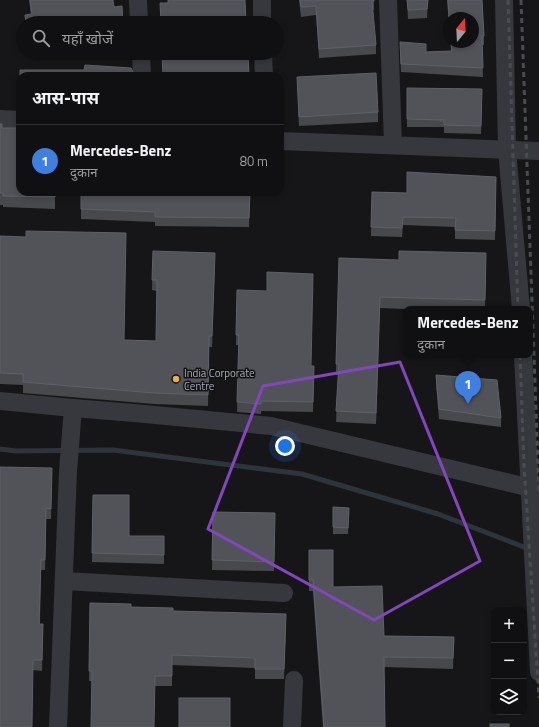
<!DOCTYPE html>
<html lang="hi">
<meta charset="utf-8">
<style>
body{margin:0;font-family:"Titillium Web","Noto Sans Devanagari",sans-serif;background:#19191b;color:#f1f3f6}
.controls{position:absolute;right:12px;bottom:12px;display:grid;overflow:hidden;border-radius:8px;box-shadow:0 2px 6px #0003}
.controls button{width:36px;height:36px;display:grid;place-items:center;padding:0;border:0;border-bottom:1px solid #303032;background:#101012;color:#f1f3f6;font:20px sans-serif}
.compass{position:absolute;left:443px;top:12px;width:36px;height:36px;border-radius:50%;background:#101012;box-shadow:0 2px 6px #0003;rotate:18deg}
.you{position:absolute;left:285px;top:446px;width:14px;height:14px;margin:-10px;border:3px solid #fff;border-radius:50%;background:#1a73e8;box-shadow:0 0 0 6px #1a73e833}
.badge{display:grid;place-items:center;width:26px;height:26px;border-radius:50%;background:#f2b134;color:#fff;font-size:13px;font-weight:700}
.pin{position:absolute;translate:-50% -33px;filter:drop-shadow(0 1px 2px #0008)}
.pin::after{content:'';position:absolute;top:21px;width:14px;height:12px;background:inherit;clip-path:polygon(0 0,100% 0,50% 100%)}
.popup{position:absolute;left:403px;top:306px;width:130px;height:52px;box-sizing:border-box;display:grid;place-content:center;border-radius:8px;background:#101012;filter:drop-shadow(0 1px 3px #0005);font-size:13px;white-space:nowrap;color:#9c9d9f}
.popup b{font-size:15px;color:#f1f3f6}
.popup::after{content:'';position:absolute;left:50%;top:100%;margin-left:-8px;border:8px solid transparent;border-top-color:#101012}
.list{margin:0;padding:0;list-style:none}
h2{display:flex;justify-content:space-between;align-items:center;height:52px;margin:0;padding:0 16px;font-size:17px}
h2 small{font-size:13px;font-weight:400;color:#9c9d9f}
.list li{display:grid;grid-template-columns:26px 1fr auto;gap:12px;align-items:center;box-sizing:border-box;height:72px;padding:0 16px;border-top:1px solid #303032}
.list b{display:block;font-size:15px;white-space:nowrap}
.list p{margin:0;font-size:13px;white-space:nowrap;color:#9c9d9f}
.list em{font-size:13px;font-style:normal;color:#9c9d9f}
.icon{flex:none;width:22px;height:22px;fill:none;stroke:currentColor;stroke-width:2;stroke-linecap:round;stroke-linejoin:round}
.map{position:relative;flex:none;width:539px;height:727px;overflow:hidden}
.search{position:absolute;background:#101012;box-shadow:0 2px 6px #0003;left:16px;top:16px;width:268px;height:44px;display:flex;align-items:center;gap:10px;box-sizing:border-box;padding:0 14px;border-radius:22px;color:#9c9d9f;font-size:15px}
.panel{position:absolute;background:#101012;box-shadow:0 2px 6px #0003;left:16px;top:72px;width:268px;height:124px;border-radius:12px}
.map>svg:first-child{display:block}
</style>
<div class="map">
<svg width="539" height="727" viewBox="0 0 539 727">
<rect width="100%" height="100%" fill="#161618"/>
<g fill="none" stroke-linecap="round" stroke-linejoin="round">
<path stroke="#2c353c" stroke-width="5" d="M0,449L16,451L113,450L302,474L438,514L529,549"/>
<g stroke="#37383d" stroke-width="18">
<path d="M138,0L139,23"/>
<path d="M262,0V23"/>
<path d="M388,0L393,145"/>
<path d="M504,0L507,150L521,309"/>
<path d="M141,53L142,76"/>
<path d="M263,53L264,76"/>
<path d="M0,119L20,120"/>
<path d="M280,141L539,151"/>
<path d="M523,355L539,672"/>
<path d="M0,401L73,408"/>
<path d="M64,581L284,593"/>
<path d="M58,727L68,471L73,408L134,413L271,426L531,488"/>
<path d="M292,727L294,680"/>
</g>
<g stroke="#4a4c52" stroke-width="3" stroke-dasharray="5 4" stroke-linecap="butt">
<path d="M508,0L518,309"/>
<path d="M521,0L539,493"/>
<path d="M520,355L524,466L539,698"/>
</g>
</g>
<g fill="#47494d">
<path d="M29,0H113L114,7L123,23H25V15H31Z"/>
<path d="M299,0H374V10H373L376,45V54L319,58L316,15L301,17Z"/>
<path d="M407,0H428L427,18L408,19Z"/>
<path d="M447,0H482L484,36V45H482L483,77L401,72L400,51L426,52L451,51L450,42H473L449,18V24Z"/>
<path d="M28,53H56L28,56Z"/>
<path d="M297,77L378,112V122L299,126Z"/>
<path d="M407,88L482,97L481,134L444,133V127H407Z"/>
<path d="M0,124L2,128L20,192H55V209L3,207V205H0Z"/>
<path d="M496,177L495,240L455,239V227L403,225L402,237L371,236L372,192L407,193Z"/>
<path d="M81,192H250L249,227L155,226V222L81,219Z"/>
<path d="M0,236L124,340L156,341L157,291L152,290L153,251L215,264L212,347H209L208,406L154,404L23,393V385L0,384Z"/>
<path d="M339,258L486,264L485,309H406L380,308L376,424L336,422L338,375H336V364Z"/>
<path d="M237,290L311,366H314L313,412L261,411V414L237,412L239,345H236Z"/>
<path d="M436,375L501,418V427L439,419L436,384Z"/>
<path d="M52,468L51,519H46L45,570H41L40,624H43L42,671L33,670L0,727Z"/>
<path d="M93,495L129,536H164V564L92,562Z"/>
<path d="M333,507L349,508L348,534H333Z"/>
<path d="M213,512L275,513L274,571L212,570Z"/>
<path d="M309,550L333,587L384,636L454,637L453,669L384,667L385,727H323L313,591H309Z"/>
<path d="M90,603L173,611L286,624L284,679H255V668L172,665V686H155L89,681Z"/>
</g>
<g fill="#2f3033">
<path d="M380,297V308L376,424V413Z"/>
<path d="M286,614V624L284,679V669Z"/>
</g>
<g fill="#525359" stroke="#5f6168">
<path d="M30,0H113L114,7L122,6L123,23H26L25,15L32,14Z"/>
<path d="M168,0H245L246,23H161L160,3H168Z"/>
<path d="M300,0H374V1H372L376,45L319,49L316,6L301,7Z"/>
<path d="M407,0H428L427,9L408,10Z"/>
<path d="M448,0H482L484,36H482L483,68L401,64L400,42L426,44V52L452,51L451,42H473V18H449Z"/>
<path d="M162,53H248L249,76H163Z"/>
<path d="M85,65L131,68L135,76H20V70H84Z"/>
<path d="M376,73L378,112L299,117L297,77Z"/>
<path d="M407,88L482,89L481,126L444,125V120L407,119Z"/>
<path d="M0,124H2V128H20V192H55V197L3,196V193H0Z"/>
<path d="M407,172L496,177L495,231L455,230L456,218L403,217L402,228L371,227L372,192L407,193Z"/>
<path d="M81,192H250L249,218L155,217V212L81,209Z"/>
<path d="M26,231L126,233L124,340L156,341L157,280H152L153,251L215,253L212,336H209L208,395L154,393L23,382V374L0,373V236L26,237Z"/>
<path d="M399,251L486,253L485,300L380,297L376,413L336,411L339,364H336L339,258L399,260Z"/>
<path d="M267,272L313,274L311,366H314L313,402L261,401V404L237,402L239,335H236L237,290L267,291Z"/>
<path d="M436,375L497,380L501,418L439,409Z"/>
<path d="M0,467L52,468L51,509L46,508L45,560H41L39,624H43L42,660H33L32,727H0Z"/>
<path d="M93,495H129V536H164V555L92,553Z"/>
<path d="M333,507L349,508L348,528L333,527Z"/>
<path d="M213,512L275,513L274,562L212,560Z"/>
<path d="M309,550H333V587L382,586L384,636L454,637L453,658L384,657L385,727H324L313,580H309Z"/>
<path d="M90,603L131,604V607L173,608V611L286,614L284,669H255V658L172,655V676H155L154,727H91L92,671H89Z"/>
<rect x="179" y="698" width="51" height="29"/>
<rect x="490" y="724" width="19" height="3"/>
</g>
<path fill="none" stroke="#8446be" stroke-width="3" stroke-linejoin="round" d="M400,362L480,561L374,620L208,529L263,386Z"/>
<circle fill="#f2b134" stroke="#111113" stroke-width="1.5" cx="176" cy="379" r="4"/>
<g text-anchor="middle" stroke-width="3" stroke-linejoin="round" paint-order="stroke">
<g font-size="11" fill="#a8adb8" stroke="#111113" text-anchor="start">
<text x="184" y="377">India Corporate<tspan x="184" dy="13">Centre</tspan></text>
</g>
</g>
</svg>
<div class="controls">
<button>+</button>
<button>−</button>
<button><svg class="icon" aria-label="layers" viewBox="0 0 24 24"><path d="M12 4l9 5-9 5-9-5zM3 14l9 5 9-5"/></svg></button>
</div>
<svg class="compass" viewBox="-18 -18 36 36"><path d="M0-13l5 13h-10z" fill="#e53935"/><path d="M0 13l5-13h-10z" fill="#9c9d9f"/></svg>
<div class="you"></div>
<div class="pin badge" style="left:468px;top:404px;background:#3f7fe0">1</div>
<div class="popup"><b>Mercedes-Benz</b>दुकान</div>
<div class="search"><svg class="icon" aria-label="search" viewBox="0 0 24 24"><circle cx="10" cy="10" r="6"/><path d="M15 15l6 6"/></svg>यहाँ खोजें</div>
<section class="panel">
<h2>आस-पास<small></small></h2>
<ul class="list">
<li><span class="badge" style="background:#3f7fe0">1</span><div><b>Mercedes-Benz</b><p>दुकान</p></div><em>80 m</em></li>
</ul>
</section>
</div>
